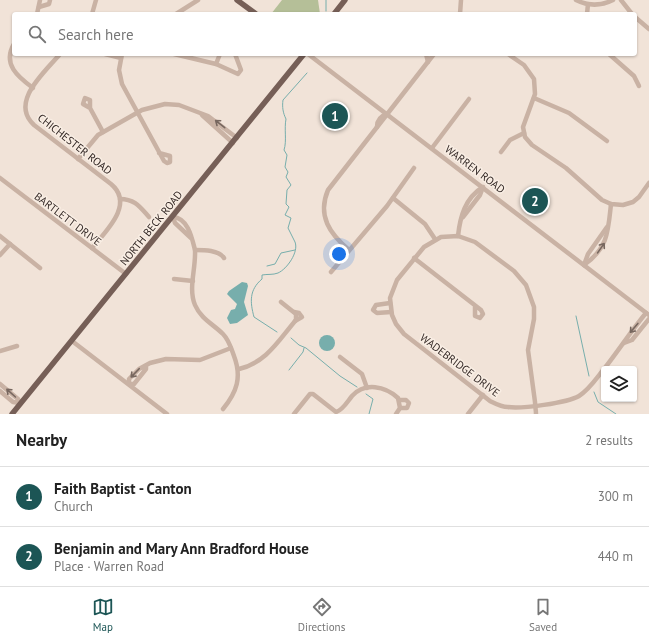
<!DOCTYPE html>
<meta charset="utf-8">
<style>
body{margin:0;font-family:"PT Sans",sans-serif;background:#f2f2f2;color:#222}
.controls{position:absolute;right:12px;bottom:12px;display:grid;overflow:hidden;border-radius:4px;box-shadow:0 1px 3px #0004}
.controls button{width:36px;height:36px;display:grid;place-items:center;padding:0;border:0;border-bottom:1px solid #e0e0e0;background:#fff;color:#222;font:20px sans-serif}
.you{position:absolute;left:339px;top:254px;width:14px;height:14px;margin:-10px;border:3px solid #fff;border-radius:50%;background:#1a73e8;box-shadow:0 0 0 6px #1a73e833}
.badge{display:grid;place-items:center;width:26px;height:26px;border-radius:50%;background:#1c5555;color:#fff;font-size:13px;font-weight:700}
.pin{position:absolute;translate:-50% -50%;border:2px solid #fff;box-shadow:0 1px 4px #0006}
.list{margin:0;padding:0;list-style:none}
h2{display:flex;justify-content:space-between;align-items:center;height:52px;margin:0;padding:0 16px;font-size:17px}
h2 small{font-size:13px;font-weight:400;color:#767676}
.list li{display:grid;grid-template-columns:26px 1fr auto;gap:12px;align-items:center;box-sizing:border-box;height:60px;padding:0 16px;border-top:1px solid #e0e0e0}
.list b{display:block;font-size:15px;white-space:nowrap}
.list p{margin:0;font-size:13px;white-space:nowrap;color:#767676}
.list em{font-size:13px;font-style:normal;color:#767676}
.icon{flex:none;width:22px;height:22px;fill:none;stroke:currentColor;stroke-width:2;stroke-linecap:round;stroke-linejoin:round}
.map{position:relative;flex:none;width:649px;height:414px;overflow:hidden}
.search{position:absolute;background:#fff;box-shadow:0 1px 3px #0004;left:12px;right:12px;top:12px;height:44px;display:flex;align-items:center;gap:10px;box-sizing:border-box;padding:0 14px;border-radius:4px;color:#767676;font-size:15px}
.sheet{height:172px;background:#fff}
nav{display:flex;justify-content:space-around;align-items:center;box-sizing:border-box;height:56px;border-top:1px solid #e0e0e0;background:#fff;font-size:11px;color:#767676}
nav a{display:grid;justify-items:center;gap:2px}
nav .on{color:#1c5555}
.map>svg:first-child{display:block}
</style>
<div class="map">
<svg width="649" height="414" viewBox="0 0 649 414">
<rect width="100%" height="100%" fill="#f1e3d8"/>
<path fill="#b5bf98" d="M282,0H318L320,14H271Z"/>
<g fill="#77aeac">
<path d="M242,282L247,283L248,286L244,302L248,315L237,323L230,324L227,318L231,310L235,309L237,304L227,294L229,291Z"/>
<circle cx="327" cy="343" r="8"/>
</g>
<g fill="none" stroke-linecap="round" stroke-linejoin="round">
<g stroke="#77aeac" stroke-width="1">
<path d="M326,0V11"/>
<path d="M267,266L275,264L281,253L295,250"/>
<path d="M576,316L589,376"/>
<path d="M277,332L254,317C250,302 249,290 262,279V275C267,274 273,275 278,273C287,269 299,252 295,242C293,237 290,233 288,228L291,218L285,215L289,207L286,204L287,190L291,185L286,177L288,172L285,167L287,155L284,150C287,141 284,129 286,119C283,113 282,107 283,100L307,73"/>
<path d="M291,338L299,345L306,348L340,376L357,387"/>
<path d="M289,370L303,352L304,348"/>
<path d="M594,392L598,402L616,414"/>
<path d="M366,394L373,399L369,414"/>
</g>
<g stroke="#c9b2a4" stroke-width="4.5">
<path d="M576,0C588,6 601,6 613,0"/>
<path d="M621,0L632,14"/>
<path d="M39,7L49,4L50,0"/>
<path d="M37,14L40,0"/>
<path d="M92,14L96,0"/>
<path d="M176,14L198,0"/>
<path d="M460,14L461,0"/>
<path d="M587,14L588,4"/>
<path d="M635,17L649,29"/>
<path d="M14,44C2,64 18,77 33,88"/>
<path d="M60,54C45,72 9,102 34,125L111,184C135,204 106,231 92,248"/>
<path d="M105,54L121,58"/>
<path d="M122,54L119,70L122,84L164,161L167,163L170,162V156L159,153"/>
<path d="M174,54L216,64"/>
<path d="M220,54L216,64L238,74L241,70L235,54"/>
<path d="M308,54L649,315"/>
<path d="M426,54L428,62"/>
<path d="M508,54L524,65L534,79L535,94L523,127L525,137L532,145L566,168L602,200L611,204L623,205L633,202L639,197L649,183"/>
<path d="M609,54L634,76L639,86"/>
<path d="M534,98L569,113L607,141"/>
<path d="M90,108V100L85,98L83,104L90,108L103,132"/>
<path d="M202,115L233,143"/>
<path d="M377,127C377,120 381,116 387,114"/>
<path d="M432,148L469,99"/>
<path d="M501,152L510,140L524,133"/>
<path d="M78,159L98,135L142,110L165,104L179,105L208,116L237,138"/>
<path d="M0,178L126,274"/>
<path d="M393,198L425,224L435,239"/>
<path d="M120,199C135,199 140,207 149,217"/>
<path d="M463,217L480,195L483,187"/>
<path d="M0,236L40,268"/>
<path d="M458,236C460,217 465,198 483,187"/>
<path d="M191,238L175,223L173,217C188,218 192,238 195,250C196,269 188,288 195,305C201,319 213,324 223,334C229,340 231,348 234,356C242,377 237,392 223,409"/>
<path d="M195,250C204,250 219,250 224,258"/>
<path d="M349,250C330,234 317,216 328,190L434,54"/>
<path d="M0,255L10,244"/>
<path d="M414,258L481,310L483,314L480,318L475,316V307"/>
<path d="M584,265C608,248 608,232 611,204"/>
<path d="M584,265L588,254L607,227"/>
<path d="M331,272L387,206L414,168"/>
<path d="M174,279L193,281"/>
<path d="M390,303L376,305L373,310L377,313L391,312"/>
<path d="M294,312L299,313L302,317L295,321"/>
<path d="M72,341L167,414"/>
<path d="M624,343L632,340L649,319"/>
<path d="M0,351L17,346"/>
<path d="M340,357L362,374L367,388"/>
<path d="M146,366V369L134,384H129V379L139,369L150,363L166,359L200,360L231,348"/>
<path d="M239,369C267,362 278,341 296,320V314L281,302"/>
<path d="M604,369C619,350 631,331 646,313"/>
<path d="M0,384L18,399L20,403"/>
<path d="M0,391L13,402L20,403"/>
<path d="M399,400H406L409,403L407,408H400"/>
<path d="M294,414L310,394H313L336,412C343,410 347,402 352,396C365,382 385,386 398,398L400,408L396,414"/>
<path d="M468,414L483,395"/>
<path d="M536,414C536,410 535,406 535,402L528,350L534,319V307L526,285L514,271L475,242L458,236L441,237L424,247L397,280L390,298L392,315L396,324L404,334L490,401C496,404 501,407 508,407C521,409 567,403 579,396C589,390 596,379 604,369"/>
</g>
<g stroke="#765f57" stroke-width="5.5">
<path d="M237,0L256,14"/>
<path d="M334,14L345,0"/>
<path d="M12,414L304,54"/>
</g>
</g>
<defs><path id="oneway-shaft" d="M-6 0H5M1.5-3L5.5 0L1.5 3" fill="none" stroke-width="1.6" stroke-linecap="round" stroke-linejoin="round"/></defs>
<g stroke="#77675f">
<use href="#oneway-shaft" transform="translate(220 124) rotate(-142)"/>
<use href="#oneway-shaft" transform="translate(601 248) rotate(-55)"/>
<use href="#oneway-shaft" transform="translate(634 328) rotate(130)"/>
<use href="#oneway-shaft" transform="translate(135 373) rotate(134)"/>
<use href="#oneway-shaft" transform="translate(11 393) rotate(-138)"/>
</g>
<g text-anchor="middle" stroke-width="3" stroke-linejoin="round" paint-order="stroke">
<g font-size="11" fill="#342926" stroke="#f9eee4">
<text transform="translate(75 144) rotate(38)" y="4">CHICHESTER ROAD</text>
<text transform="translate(475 169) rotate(37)" y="4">WARREN ROAD</text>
<text transform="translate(68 219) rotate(37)" y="4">BARTLETT DRIVE</text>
<text transform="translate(151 228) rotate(-51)" y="4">NORTH BECK ROAD</text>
<text transform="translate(460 365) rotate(37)" y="4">WADEBRIDGE DRIVE</text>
</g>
</g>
</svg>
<div class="controls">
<button><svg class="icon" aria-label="layers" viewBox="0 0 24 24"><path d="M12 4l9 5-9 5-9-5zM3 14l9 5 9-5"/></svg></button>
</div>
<div class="you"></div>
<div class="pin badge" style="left:335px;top:116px">1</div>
<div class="pin badge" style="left:535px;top:201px">2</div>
<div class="search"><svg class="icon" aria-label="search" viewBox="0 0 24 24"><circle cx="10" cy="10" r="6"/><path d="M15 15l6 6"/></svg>Search here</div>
</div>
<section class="sheet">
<h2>Nearby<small>2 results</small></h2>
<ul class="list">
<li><span class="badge">1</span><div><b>Faith Baptist - Canton</b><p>Church</p></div><em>300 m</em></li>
<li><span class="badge">2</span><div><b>Benjamin and Mary Ann Bradford House</b><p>Place · Warren Road</p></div><em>440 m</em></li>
</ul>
</section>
<nav>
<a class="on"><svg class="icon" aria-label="map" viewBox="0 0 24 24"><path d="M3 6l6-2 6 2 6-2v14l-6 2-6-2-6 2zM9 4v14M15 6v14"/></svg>Map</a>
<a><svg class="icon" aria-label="directions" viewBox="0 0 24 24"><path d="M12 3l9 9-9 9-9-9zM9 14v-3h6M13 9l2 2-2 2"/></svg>Directions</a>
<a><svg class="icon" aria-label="saved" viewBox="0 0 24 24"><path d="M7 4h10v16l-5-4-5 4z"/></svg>Saved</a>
</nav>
